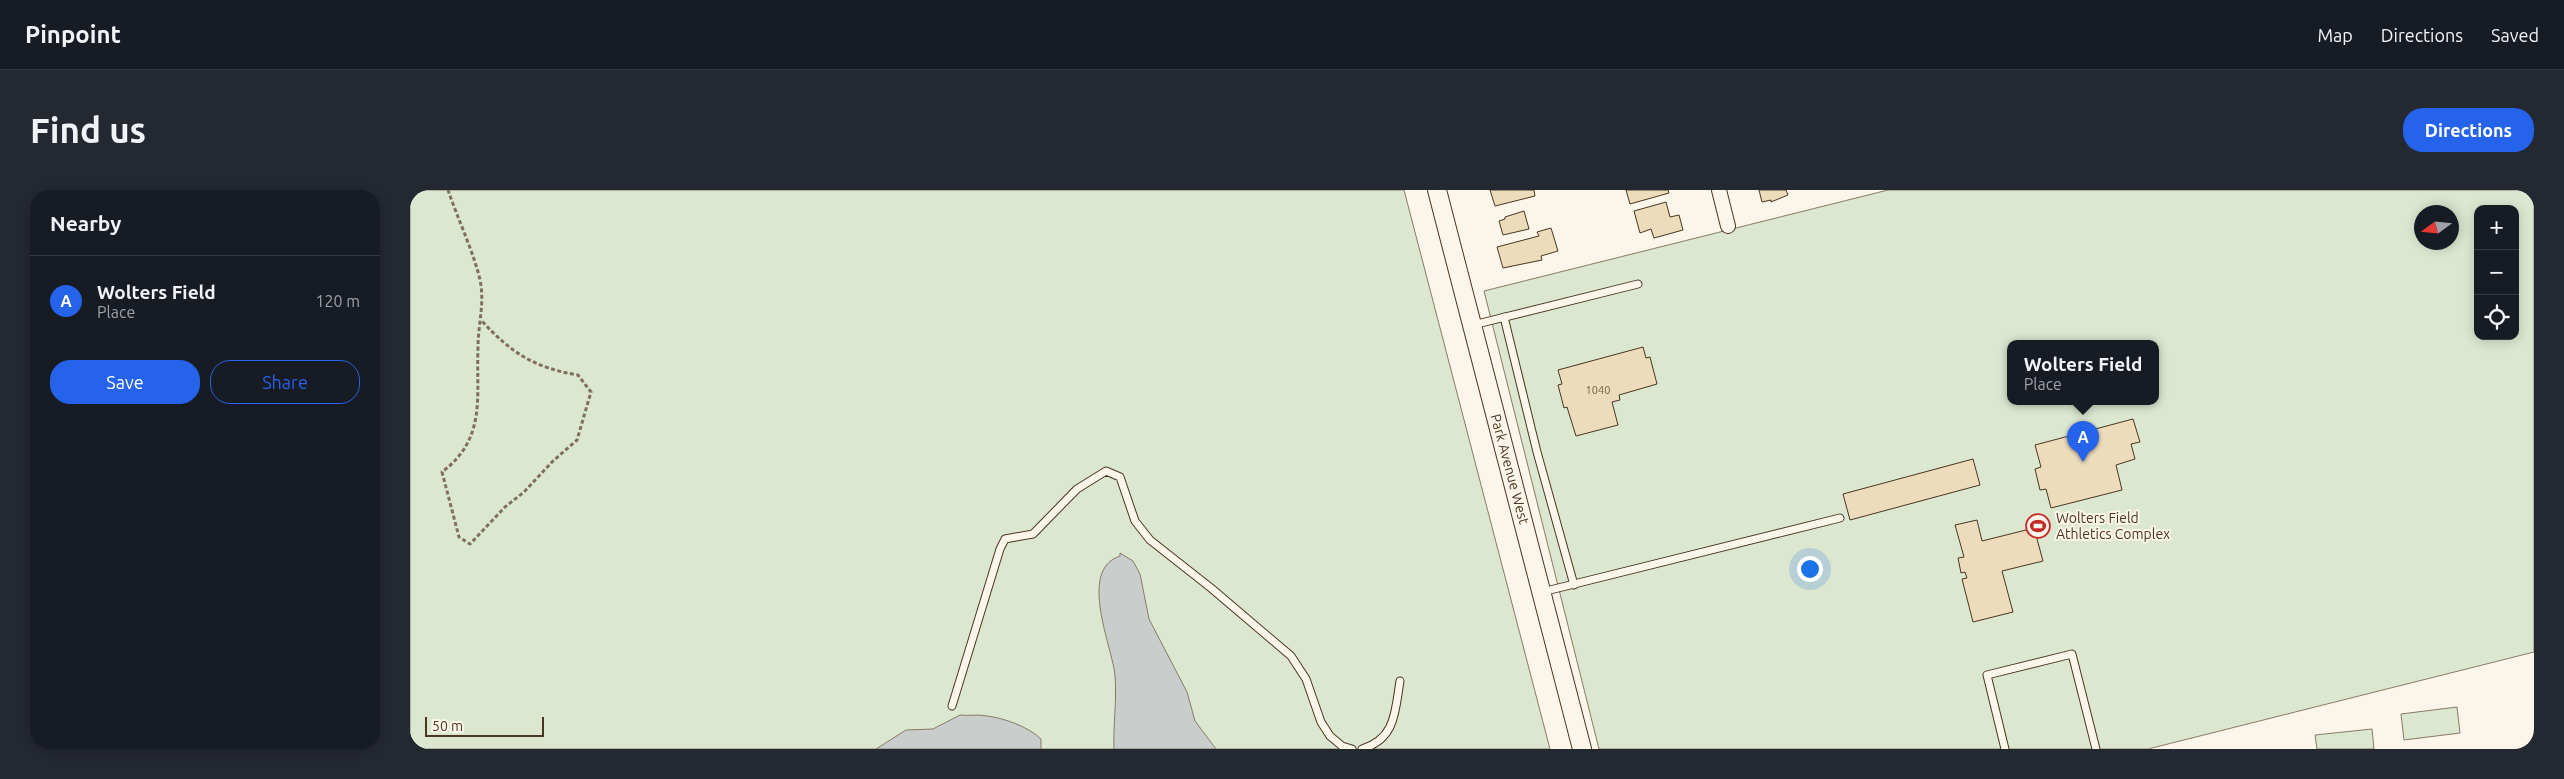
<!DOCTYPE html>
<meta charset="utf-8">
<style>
body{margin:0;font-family:Ubuntu,sans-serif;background:#242831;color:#f1f3f6}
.controls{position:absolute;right:15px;top:15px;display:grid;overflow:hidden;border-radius:10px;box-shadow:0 2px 12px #0003}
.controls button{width:45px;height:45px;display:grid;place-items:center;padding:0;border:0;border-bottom:1px solid #363941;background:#171b24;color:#f1f3f6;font:25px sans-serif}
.compass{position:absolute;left:2004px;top:15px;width:45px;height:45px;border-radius:50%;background:#171b24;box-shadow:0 2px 12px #0003;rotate:255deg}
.scale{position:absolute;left:15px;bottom:12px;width:119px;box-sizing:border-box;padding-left:5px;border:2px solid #4a3520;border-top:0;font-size:14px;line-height:18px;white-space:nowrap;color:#4a3520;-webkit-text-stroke:4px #fbf6e9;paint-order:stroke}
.you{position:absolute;left:1399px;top:378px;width:18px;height:18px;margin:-12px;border:4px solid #fff;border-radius:50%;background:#1a73e8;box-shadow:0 0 0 8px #1a73e833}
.badge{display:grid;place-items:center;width:32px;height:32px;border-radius:50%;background:#2563eb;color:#fff;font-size:16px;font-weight:700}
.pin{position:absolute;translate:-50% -41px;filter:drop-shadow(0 1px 2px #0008)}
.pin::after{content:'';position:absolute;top:26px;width:18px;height:15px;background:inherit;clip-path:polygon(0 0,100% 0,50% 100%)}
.popup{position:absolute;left:1597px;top:150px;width:152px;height:65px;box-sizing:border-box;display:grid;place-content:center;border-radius:10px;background:#171b24;filter:drop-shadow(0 1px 4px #0005);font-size:16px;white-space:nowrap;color:#9ea1a6}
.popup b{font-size:19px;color:#f1f3f6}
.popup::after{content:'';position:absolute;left:50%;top:100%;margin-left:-10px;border:10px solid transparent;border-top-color:#171b24}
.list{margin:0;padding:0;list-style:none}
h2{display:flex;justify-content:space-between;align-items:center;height:65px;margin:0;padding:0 20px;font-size:21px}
h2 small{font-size:16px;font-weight:400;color:#9ea1a6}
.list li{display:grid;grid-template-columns:32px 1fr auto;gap:15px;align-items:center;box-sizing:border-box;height:90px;padding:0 20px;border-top:1px solid #363941}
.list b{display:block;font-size:19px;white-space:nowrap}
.list p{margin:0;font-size:16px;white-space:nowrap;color:#9ea1a6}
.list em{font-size:16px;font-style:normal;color:#9ea1a6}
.actions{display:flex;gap:10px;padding:15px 20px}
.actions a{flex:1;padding:11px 0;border:1px solid #2563eb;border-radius:20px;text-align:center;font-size:18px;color:#2563eb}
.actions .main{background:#2563eb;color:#fff}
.icon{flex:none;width:28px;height:28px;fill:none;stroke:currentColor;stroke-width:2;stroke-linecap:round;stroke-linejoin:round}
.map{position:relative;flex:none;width:2124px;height:559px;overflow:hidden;border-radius:20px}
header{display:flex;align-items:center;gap:30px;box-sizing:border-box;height:70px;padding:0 25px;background:#171b24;border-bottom:1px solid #363941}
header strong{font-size:24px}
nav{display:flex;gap:28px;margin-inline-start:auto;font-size:18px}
.intro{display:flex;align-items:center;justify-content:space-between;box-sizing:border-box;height:120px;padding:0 30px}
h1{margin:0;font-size:35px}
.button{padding:12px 22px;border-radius:20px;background:#2563eb;color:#fff;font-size:18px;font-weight:700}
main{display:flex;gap:30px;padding:0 30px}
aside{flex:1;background:#171b24;border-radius:20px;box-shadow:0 2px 12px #0003}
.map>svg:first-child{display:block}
</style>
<header>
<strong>Pinpoint</strong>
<nav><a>Map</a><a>Directions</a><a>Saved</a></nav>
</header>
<div class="intro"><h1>Find us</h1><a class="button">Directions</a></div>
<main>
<aside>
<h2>Nearby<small></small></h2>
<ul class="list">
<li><span class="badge">A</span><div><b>Wolters Field</b><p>Place</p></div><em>120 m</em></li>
</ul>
<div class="actions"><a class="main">Save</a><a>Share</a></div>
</aside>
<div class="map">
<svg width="2124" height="559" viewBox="0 0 2124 559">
<rect width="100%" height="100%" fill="#fbf6e9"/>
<g fill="#dce7d0" stroke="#887966" fill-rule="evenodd">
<path d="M0,0H994L1140,559H0Z"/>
<path d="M1478,0H2124V462L1738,559H1189L1074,101ZM2068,19H2105V146H2068ZM2011,22H2041V52H2011ZM1600,153H1746V211H1600Z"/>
<path d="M2047,517L2050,543L1994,550L1991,524Z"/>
<path d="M1962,539L1964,559H1907L1905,545Z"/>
</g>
<g fill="#c9cecd" stroke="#887966">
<path d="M710,363L723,371L730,384L739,429L777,502L785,531L806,559H704C703,535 707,510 705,486C703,458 667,380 710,366Z"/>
<path d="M550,525C559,526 568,524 577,526C594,528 619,537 631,549V559H466L496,540L523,539Z"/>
</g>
<g fill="#ecdcbc" stroke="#4a3520">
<path d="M1080,0H1124L1125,6L1085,16Z"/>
<path d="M1216,0H1258L1259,3L1220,14Z"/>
<path d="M1349,0H1376L1378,5L1361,12V10L1352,12Z"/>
<path d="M1256,12L1260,27L1269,25L1273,40L1244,48L1241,39L1230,43L1224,21Z"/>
<path d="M1114,21L1119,39L1093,45L1089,31L1095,29V27Z"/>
<path d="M1141,38L1148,61L1131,66L1132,70L1093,78L1087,57L1129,46L1127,42Z"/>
<path d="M1233,157L1236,168L1240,167L1247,194L1209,205L1210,210L1202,212L1208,235L1166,246L1157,217L1154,218L1148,195L1152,194L1148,180Z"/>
<path d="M1723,229L1730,252L1721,254L1725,269L1706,275L1712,300L1641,318L1636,299L1630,300L1625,279L1631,277L1625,255Z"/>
<path d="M1563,269L1570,295L1440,330L1433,304Z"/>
<path d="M1567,330L1572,351L1624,338L1633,371L1592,381L1603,422L1563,432L1552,389L1557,388L1555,382L1551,383L1548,368L1554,367L1545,335Z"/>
</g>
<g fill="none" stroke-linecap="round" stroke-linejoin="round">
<g stroke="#4a3520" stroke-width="9">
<g id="service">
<path d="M1094,127L1127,262L1164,395"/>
<path d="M1063,135L1228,94"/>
<path d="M1132,402L1430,328"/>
<path d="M542,516L590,359L595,349L623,344L667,299L696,281L710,287L725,331L740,350L801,398L881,466L896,489L911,532L920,546L932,556L942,559"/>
<path d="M952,559C986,549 985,521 990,491"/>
<path d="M1595,559L1577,485L1662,464L1686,559"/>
</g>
</g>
<g stroke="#4a3520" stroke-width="16">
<path id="minor" d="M1309,0L1318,36"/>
</g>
<g stroke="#4a3520" stroke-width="20">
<path id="tertiary" d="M1027,0L1172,559"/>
</g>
<path stroke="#7f6f5c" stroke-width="3" stroke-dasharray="4 2.5" stroke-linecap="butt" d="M38,0C47,27 64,63 70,90C75,113 68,134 68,158C66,207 77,248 32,282L49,347L60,354L95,317L114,302L143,271L167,250L181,202L168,185C125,178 101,163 71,130"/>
<use href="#service" stroke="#fbf6e9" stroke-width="7"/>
<use href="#minor" stroke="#fbf6e9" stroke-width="14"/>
<use href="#tertiary" stroke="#fbf6e9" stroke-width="18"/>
</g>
<defs>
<g id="stadium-ring" transform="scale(1.25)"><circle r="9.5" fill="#fbf6e9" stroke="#c62828" stroke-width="1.5"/><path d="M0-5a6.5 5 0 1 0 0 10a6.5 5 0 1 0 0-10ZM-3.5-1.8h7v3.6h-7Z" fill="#c62828"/></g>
</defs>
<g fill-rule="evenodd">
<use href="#stadium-ring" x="1628" y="336"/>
</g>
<g text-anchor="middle" stroke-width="4" stroke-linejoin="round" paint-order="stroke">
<g font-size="11" fill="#725f47">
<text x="1188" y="204">1040</text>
</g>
<g font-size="14" fill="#4a3520" stroke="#fbf6e9">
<text transform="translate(1100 279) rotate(75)" y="5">Park Avenue West</text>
</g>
<g font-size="14" fill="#4a3520" stroke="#fbf6e9" text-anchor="start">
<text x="1646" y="333">Wolters Field<tspan x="1646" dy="16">Athletics Complex</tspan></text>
</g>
</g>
</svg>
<div class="controls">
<button>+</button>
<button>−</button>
<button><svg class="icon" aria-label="locate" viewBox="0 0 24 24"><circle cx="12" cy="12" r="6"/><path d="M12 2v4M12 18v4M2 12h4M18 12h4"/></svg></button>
</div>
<svg class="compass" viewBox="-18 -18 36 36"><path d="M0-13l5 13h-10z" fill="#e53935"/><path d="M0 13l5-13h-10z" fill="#9ea1a6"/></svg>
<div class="scale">50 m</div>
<div class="you"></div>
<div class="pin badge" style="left:1673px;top:272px">A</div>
<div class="popup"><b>Wolters Field</b>Place</div>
</div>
</main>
